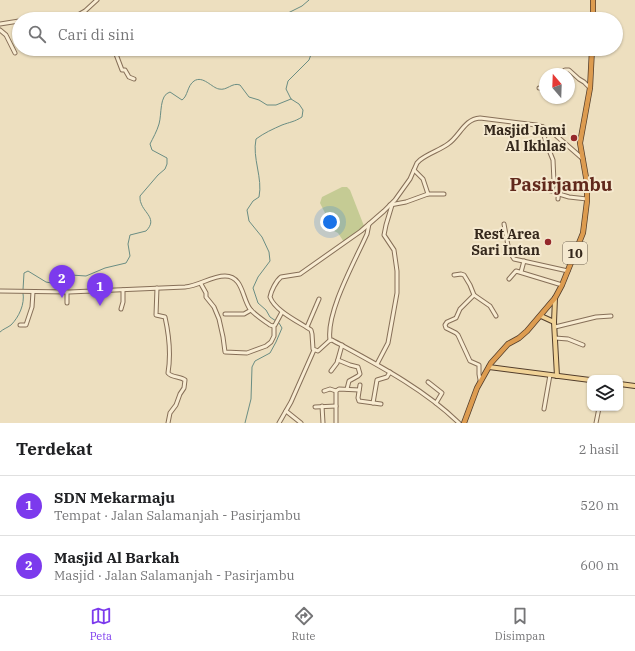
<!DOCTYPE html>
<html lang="id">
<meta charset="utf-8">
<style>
body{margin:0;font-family:"IBM Plex Serif",serif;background:#f6f6f6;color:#202124}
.controls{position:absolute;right:12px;bottom:12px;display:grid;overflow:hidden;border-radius:8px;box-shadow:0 1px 3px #0004}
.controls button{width:36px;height:36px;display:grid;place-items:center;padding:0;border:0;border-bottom:1px solid #e0e0e0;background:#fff;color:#202124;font:20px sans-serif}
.compass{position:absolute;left:539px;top:68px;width:36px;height:36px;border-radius:50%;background:#fff;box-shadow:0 1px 3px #0004;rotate:341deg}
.you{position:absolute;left:330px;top:222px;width:14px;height:14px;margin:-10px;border:3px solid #fff;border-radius:50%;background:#1a73e8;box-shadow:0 0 0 6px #1a73e833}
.badge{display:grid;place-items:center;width:26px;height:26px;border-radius:50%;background:#7c3aed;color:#fff;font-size:13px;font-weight:700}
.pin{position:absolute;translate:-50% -33px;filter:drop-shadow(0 1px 2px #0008)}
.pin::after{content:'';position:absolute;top:21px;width:14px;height:12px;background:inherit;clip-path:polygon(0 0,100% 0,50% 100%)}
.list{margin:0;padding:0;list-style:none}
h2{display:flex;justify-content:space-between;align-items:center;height:52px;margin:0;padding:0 16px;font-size:17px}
h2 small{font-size:13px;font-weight:400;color:#757577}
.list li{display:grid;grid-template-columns:26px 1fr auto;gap:12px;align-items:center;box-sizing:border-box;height:60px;padding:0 16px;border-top:1px solid #e0e0e0}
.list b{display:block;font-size:15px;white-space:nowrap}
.list p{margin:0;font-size:13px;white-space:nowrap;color:#757577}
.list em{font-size:13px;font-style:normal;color:#757577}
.icon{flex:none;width:22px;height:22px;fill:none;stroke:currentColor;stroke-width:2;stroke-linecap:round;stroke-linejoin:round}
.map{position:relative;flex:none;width:635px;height:423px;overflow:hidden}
.search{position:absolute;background:#fff;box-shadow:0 1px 3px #0004;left:12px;right:12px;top:12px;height:44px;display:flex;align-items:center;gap:10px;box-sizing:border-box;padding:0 14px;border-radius:22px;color:#757577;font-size:15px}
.sheet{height:172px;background:#fff}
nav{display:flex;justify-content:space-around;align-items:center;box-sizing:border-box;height:56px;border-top:1px solid #e0e0e0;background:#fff;font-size:11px;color:#757577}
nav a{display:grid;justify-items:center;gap:2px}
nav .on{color:#7c3aed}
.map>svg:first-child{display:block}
</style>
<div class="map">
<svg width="635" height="423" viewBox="0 0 635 423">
<rect width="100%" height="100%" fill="#eddfbf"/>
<path fill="#c5cb94" d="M342,187H347L350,190L364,226L363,228L344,242L338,233L334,231L320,203L322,197Z"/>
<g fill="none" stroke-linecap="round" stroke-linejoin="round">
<g stroke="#6a8d83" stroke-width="1">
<path d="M281,19L282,16L302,6L309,0"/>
<path d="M23,290L24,273L28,271L46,282L51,283L71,275L86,276L105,268L126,263L130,256L128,244L130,235L146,231C158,219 144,213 141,203C140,201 140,199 140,196L158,175L165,169L167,164V158L152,150L150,144C153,138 157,131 159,124C162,114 159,95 170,92L182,100C188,96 187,86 194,81C203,75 212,88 219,89C227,91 232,82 240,85L249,97L259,100L267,105H276L291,99"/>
<path d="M0,332C3,329 7,328 11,325C19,317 25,304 23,293"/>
<path d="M245,423L251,399L252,367L255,361L270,353L276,342L282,328L279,323L270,317L266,310L258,303L253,288L258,277L270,261L269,252L262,237L249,221L247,210L253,201L259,197C263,178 252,158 256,139C264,133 273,129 282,125C290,122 294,122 302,117L303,110L299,104L291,99L286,89L288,81L309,60L313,49"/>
</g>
<g stroke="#866f58" stroke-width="5">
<g id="minor">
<path d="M71,19L85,11L97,0"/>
<path d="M0,24L19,21"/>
<path d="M0,30L6,35L15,53"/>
<path d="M114,49L122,70H125L129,77L134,79"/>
<path d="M560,74L565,70H569L579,79L584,82L590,88"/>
<path d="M539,88H545"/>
<path d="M543,127L545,140L553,160L554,182L559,185L558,199"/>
<path d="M414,170L423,179L428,194"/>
<path d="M541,189L552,191L554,182"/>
<path d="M559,194L569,197L587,199"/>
<path d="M390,205L406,202L428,194H444"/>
<path d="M504,224L509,251L514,259L568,271"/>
<path d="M521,272L524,261"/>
<path d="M454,275L461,274L464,275L470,285L474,295"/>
<path d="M509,279L516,271L562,285"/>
<path d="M201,284L206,293V297L214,307L219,319L223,337L225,352L247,353L266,346L271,342L274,336V326"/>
<path d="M157,288L156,315L165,317C169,335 171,355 168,373C172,378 180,376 185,380L184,388L180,394L176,405L170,413L168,423"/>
<path d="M0,291L69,292L185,287C199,286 211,276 225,276C243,276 242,298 250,309C255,315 263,320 270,325L273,326L275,325L282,312"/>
<path d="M67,292V303"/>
<path d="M121,309L123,302V290"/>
<path d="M225,314H244L251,310"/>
<path d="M20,325H26L32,307L33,292"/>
<path d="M307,327L319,299"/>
<path d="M555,327L596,317L611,316"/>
<path d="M555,338L568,339L583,345"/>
<path d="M330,340C326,312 355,261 367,234L369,224"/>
<path d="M338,360L350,365L358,367L360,374L358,376L349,381L347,389"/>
<path d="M377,364L388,343L397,293V271L394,250L384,235L386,225L392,205"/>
<path d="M331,371L337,363L342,345"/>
<path d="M480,380L479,374V365L470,361L458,335L456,333L446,328L445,325L447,322L456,318L460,309L474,295L490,306L496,316"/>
<path d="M428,382L442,393L436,403"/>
<path d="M360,385L358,398L359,401L381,404"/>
<path d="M324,391L330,389L336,391"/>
<path d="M373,403L377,380L387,377L390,372"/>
<path d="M322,406L323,423"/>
<path d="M315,407L336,406"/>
<path d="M544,409L550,375"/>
<path d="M286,411L301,423"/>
<path d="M279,423L291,402L314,350"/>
<path d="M336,423V391L339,389L359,390"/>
<path d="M459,423C423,388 376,364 332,340L329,341L318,351L313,349L312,334L311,330C299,322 275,311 270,297C271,291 276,281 281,277L300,274L361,231L384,211L395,200L410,179L417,163L420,160C429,153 440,150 448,144C460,136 464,119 480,118L536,125L543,127L552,132L583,159"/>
<path d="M596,423L599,408"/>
</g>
</g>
<g stroke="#533e2c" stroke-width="6">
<g id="major">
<path d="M555,298L554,322L557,376"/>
<path d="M541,316L554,322"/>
<path d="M489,367L590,380"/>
<path d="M620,384L635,386"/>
</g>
</g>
<g stroke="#533e2c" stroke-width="6">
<g id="highway">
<path d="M593,19V0"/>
<path d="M464,423L477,388L491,363L508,344L519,338L527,331L555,298L562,285L583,233L587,201V183L580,143L590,88L592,49"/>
</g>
</g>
<use href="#minor" stroke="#f8ecd2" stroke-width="3"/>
<use href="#major" stroke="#f1d397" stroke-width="4"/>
<use href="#highway" stroke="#dd9c50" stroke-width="4.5"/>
</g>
<g fill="#94282b" stroke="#f5e9cf" stroke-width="1.5">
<circle cx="574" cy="138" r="4"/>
<circle cx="548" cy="242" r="4"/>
</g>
<g text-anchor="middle" stroke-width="4" stroke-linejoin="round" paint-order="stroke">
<rect fill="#f5e9cf" stroke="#6f6252" stroke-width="1" x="563" y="242" width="24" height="22" rx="3"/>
<g font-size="13" font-weight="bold" fill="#35281c">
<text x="575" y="258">10</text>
</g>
<g font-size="14" font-weight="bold" fill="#35281c" stroke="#f5e9cf" text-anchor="end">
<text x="566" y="135">Masjid Jami<tspan x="566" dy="16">Al Ikhlas</tspan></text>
<text x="540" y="239">Rest Area<tspan x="540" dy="16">Sari Intan</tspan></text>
</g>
<g font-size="18" font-weight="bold" fill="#61291c" stroke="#f5e9cf">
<text x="561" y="191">Pasirjambu</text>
</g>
</g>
</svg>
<div class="controls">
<button><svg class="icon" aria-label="layers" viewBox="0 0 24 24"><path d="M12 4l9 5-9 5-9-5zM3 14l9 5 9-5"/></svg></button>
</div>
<svg class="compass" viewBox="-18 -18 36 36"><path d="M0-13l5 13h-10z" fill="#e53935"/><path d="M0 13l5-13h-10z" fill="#757577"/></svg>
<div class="you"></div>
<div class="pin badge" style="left:100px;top:306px">1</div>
<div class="pin badge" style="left:62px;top:298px">2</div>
<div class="search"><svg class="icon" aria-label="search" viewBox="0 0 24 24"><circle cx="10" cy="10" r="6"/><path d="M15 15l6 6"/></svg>Cari di sini</div>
</div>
<section class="sheet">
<h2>Terdekat<small>2 hasil</small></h2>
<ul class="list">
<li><span class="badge">1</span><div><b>SDN Mekarmaju</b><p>Tempat · Jalan Salamanjah - Pasirjambu</p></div><em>520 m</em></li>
<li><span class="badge">2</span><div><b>Masjid Al Barkah</b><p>Masjid · Jalan Salamanjah - Pasirjambu</p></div><em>600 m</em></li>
</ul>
</section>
<nav>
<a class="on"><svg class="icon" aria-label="map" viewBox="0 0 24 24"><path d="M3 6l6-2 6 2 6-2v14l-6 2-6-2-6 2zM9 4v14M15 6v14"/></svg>Peta</a>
<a><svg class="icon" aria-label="directions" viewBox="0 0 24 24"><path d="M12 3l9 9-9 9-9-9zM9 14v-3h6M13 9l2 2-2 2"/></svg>Rute</a>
<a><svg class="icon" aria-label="saved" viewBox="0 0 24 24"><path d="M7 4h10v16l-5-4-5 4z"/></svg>Disimpan</a>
</nav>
